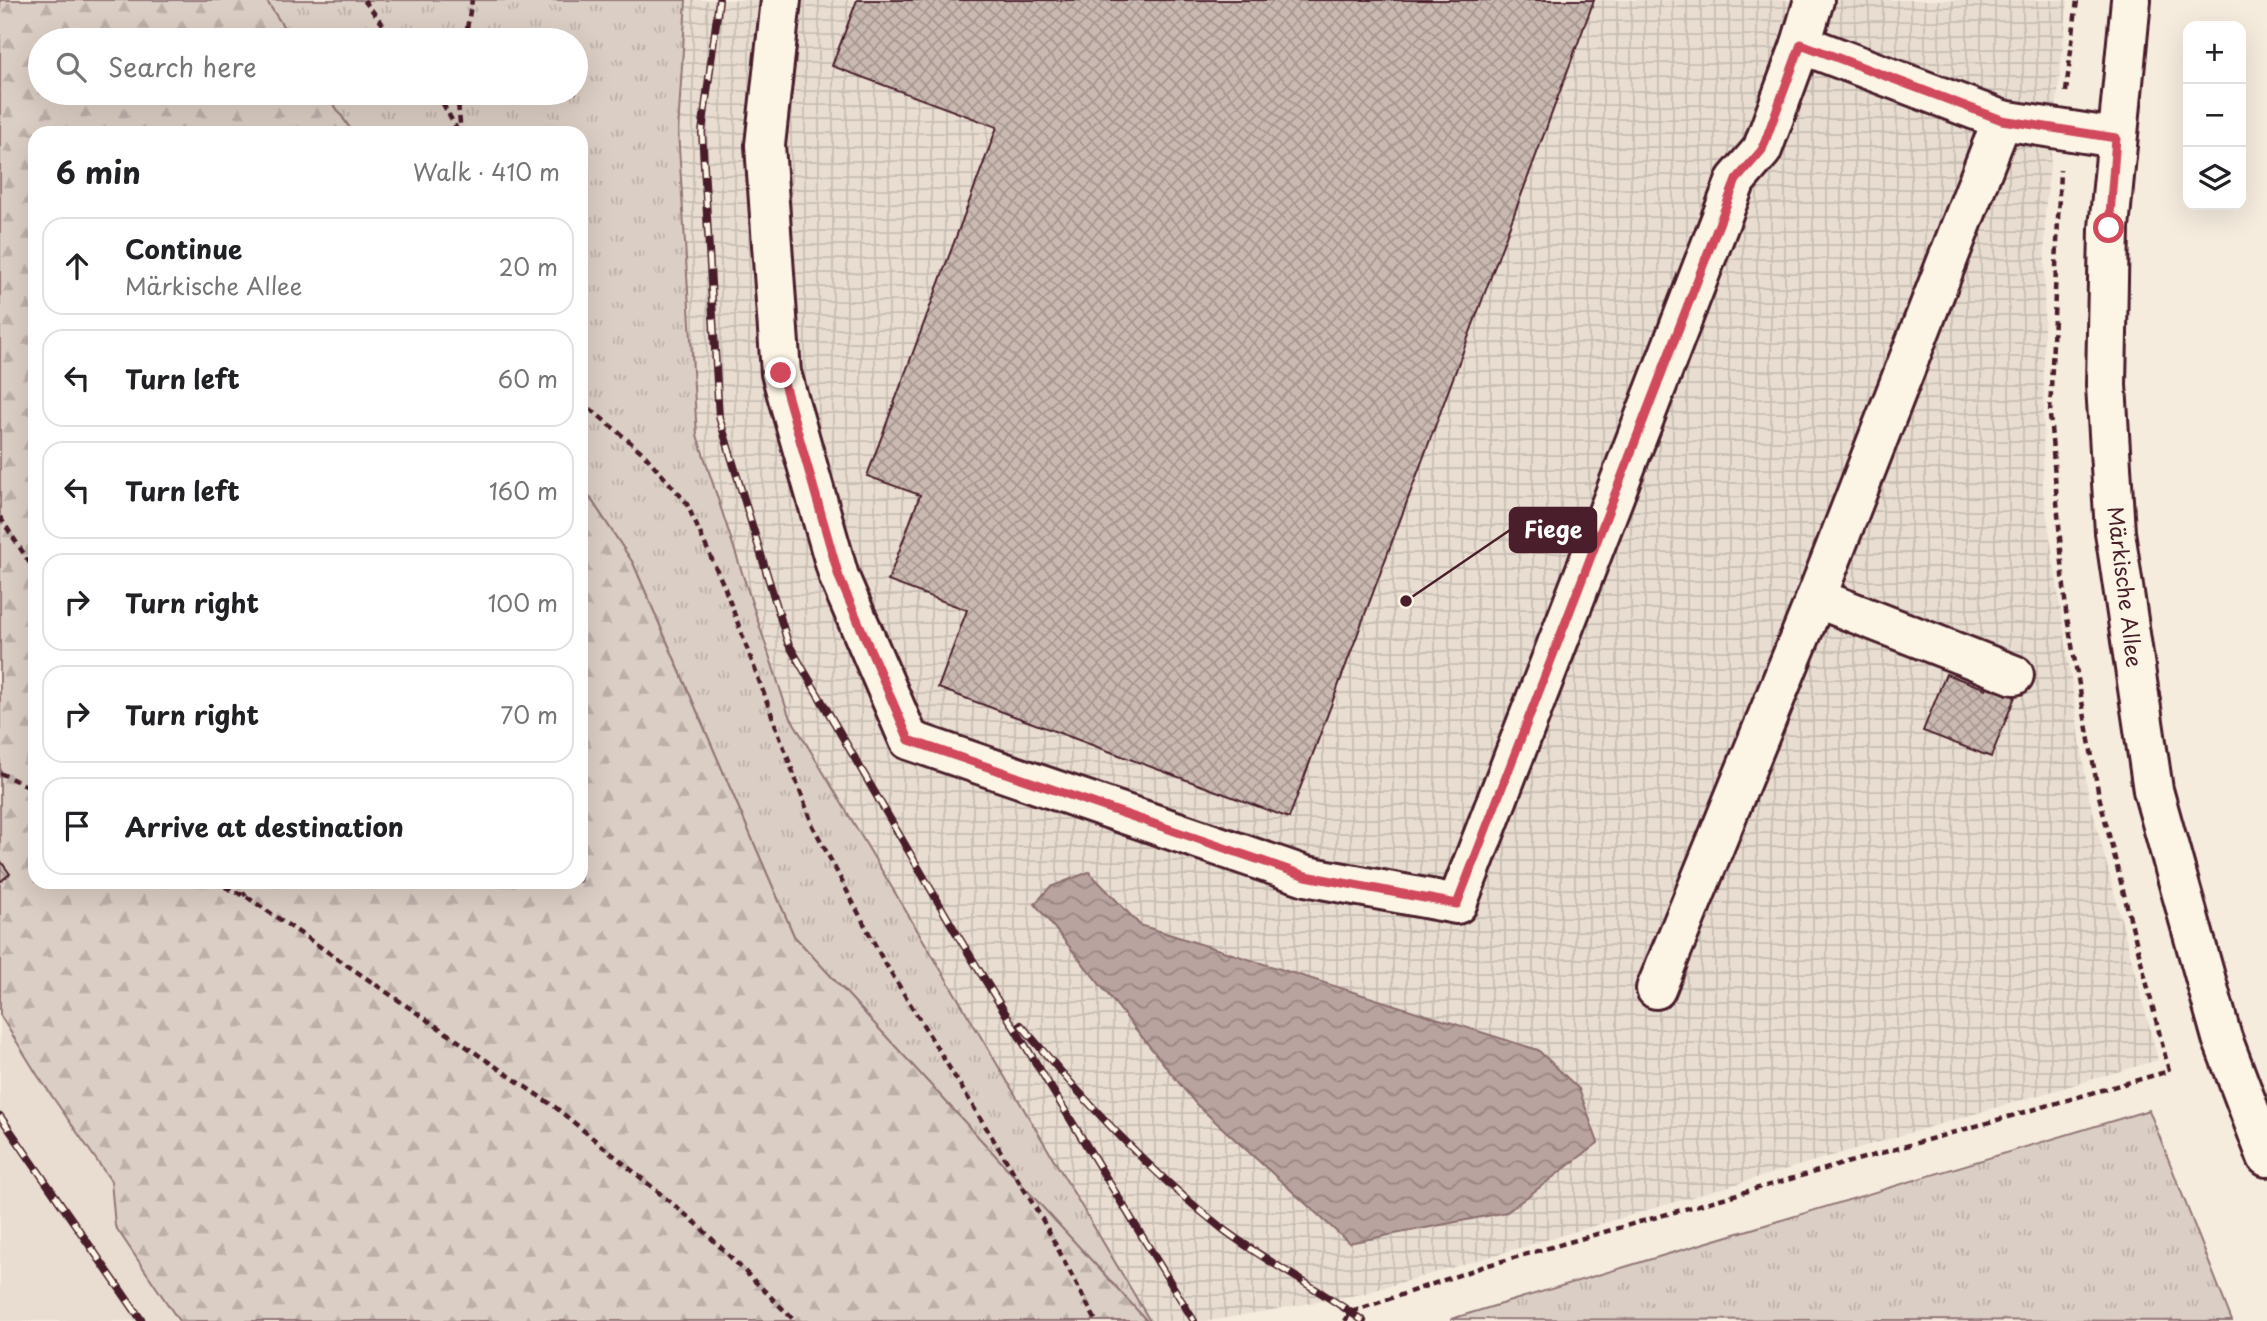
<!DOCTYPE html>
<meta charset="utf-8">
<style>
body{margin:0;font-family:"Playpen Sans",sans-serif;background:#f6f6f6;color:#202124}
.controls{position:absolute;right:21px;top:21px;display:grid;overflow:hidden;border-radius:14px;box-shadow:0 7px 28px #0002}
.controls button{width:63px;height:63px;display:grid;place-items:center;padding:0;border:0;border-bottom:2px solid #e0e0e0;background:#fff;color:#202124;font:35px sans-serif}
.stop{position:absolute;width:21px;height:21px;margin:-16px;border:5px solid #d1495b;border-radius:50%;background:#fff}
.stop.end{background:#d1495b;border-color:#fff;box-shadow:0 2px 7px #0008}
.list{margin:0;padding:0;list-style:none}
h2{display:flex;justify-content:space-between;align-items:center;height:91px;margin:0;padding:0 28px;font-size:30px}
h2 small{font-size:23px;font-weight:400;color:#757577}
.list li{display:grid;grid-template-columns:46px 1fr auto;gap:21px;align-items:center;box-sizing:border-box;height:98px;margin:0 14px 14px;padding:0 14px;border:2px solid #e0e0e0;border-radius:21px}
.list b{display:block;font-size:26px;white-space:nowrap}
.list p{margin:0;font-size:23px;white-space:nowrap;color:#757577}
.list em{font-size:23px;font-style:normal;color:#757577}
.icon{flex:none;width:38px;height:38px;fill:none;stroke:currentColor;stroke-width:2;stroke-linecap:round;stroke-linejoin:round}
.map{position:relative;flex:none;width:2267px;height:1321px;overflow:hidden}
.search{position:absolute;background:#fff;box-shadow:0 7px 28px #0002;left:28px;top:28px;width:560px;height:77px;display:flex;align-items:center;gap:18px;box-sizing:border-box;padding:0 24px;border-radius:38px;color:#757577;font-size:26px}
.panel{position:absolute;background:#fff;box-shadow:0 7px 28px #0002;left:28px;top:126px;width:560px;height:763px;border-radius:21px}
.map>svg:first-child{display:block}
</style>
<div class="map">
<svg width="2267" height="1321" viewBox="0 0 2267 1321">
<defs>
<pattern id="industrial-grid" width="8" height="8" patternUnits="userSpaceOnUse" patternTransform="scale(1.75)"><rect width="8" height="8" fill="#e8ddd0"/><path d="M0 4h8M4 0v8" fill="none" stroke="#c8bdb3"/></pattern>
<pattern id="grass-tufts" width="24" height="20" patternUnits="userSpaceOnUse" patternTransform="scale(1.75)"><rect width="24" height="20" fill="#dbcec4"/><path d="M3 7l-1-3M5 7V3M7 7l1-3M15 17l-1-3M17 17v-4M19 17l1-3" fill="none" stroke="#bdb0a9"/></pattern>
<pattern id="forest-firs" width="22" height="20" patternUnits="userSpaceOnUse" patternTransform="scale(1.75)"><rect width="22" height="20" fill="#dbcec4"/><path d="M5 1l3.5 6h-7zM16 11l3.5 6h-7z" fill="#bdb0a9"/></pattern>
<pattern id="water-waves" width="16" height="10" patternUnits="userSpaceOnUse" patternTransform="scale(1.75)"><rect width="16" height="10" fill="#b8a39e"/><path d="M0 5q4-4 8 0t8 0" fill="none" stroke="#988481"/></pattern>
<pattern id="building-cross-hatch" width="8" height="8" patternUnits="userSpaceOnUse" patternTransform="scale(1.75)"><rect width="8" height="8" fill="#cab9b1"/><path d="M0 0l8 8M0 8l8-8" fill="none" stroke="#a69690"/></pattern>
</defs>
<rect width="100%" height="100%" fill="#f5ecde"/>
<filter id="ink" filterUnits="userSpaceOnUse"><feTurbulence type="fractalNoise" baseFrequency=".0143" numOctaves="2"/><feDisplacementMap in="SourceGraphic" scale="14" xChannelSelector="R" yChannelSelector="G"/><feConvolveMatrix kernelMatrix="1 2 1 2 8 2 1 2 1" color-interpolation-filters="sRGB"/></filter>
<g filter="url(#ink)">
<path fill="#e8ddd0" d="M0,1015L38,1076L111,1181L115,1226L179,1321H0Z"/>
<path fill="url(#industrial-grid)" d="M686,0H2068L2045,212L2043,490L2088,793L2158,1060L1362,1294L1209,1321H1150L788,713L697,435L678,131Z"/>
<g fill="url(#grass-tufts)" stroke="#927678" stroke-width="2">
<path d="M266,0H686L678,131L697,435L788,713L1150,1321H1147L794,936L633,563L581,484V133H353L326,93H576V40H292Z"/>
<path d="M2149,1110L2232,1321L1451,1319Z"/>
</g>
<path fill="url(#forest-firs)" stroke="#927678" stroke-width="2" d="M0,0H266L292,40H40V93H326L353,133H35V882H581V484L633,563L794,936L1147,1321H179L115,1226L111,1181L38,1076L0,1015Z"/>
<path fill="url(#water-waves)" stroke="#8c6e70" stroke-width="2" d="M1089,872L1140,925L1538,1050L1579,1089L1598,1143L1507,1212L1349,1243L1196,1104L1035,904L1050,887Z"/>
<g fill="url(#building-cross-hatch)" stroke="#4a1f2b" stroke-width="2">
<path d="M857,0H1594L1289,818L938,688L967,610L888,581L920,495L867,476L997,127L832,66Z"/>
<path d="M1946,674L1986,689L1990,678L2018,689L1991,757L1923,731Z"/>
<path d="M0,860L10,874L0,882Z"/>
</g>
<g fill="none" stroke-linecap="round" stroke-linejoin="round">
<g stroke="#4a1f2b" stroke-width="44">
<g id="minor">
<path d="M781,0L765,145L781,373L839,577L909,740L1306,876L1457,904L1736,180L1762,150L1801,44"/>
<path d="M1814,0L1801,44L2002,120"/>
<path d="M2131,0L2109,228L2106,385L2115,532L2153,790L2222,1038L2267,1157"/>
<path d="M1816,598L2014,675"/>
<path d="M1656,989L1816,598L2002,120L2116,138"/>
</g>
</g>
<g stroke="#4a1f2b" stroke-width="4.5" stroke-dasharray="7 5" stroke-linecap="butt">
<path d="M364,0L395,40"/>
<path d="M465,40L472,0"/>
<path d="M2066,92L2077,0"/>
<path d="M437,93L459,133"/>
<path d="M457,93L461,133"/>
<path d="M581,401L642,452L686,502L724,586L813,826L882,958L1041,1217L1096,1321"/>
<path d="M0,517L35,571"/>
<path d="M0,773L35,790"/>
<path d="M214,882L247,897L555,1107L697,1224L795,1321"/>
<path d="M237,882L246,896"/>
<path d="M1345,1321L1351,1312L1485,1266L2169,1071L2099,796L2066,612L2050,415L2060,170"/>
</g>
<use href="#minor" stroke="#fcf5e5" stroke-width="38"/>
<g stroke="#4a1f2b" stroke-width="8">
<g id="rail">
<path d="M719,0L702,132L719,417L788,643L955,931L1194,1321"/>
<path d="M1021,1025C1083,1099 1147,1170 1224,1230C1268,1263 1318,1288 1363,1321"/>
<path d="M0,1116L142,1321"/>
</g>
</g>
<use href="#rail" stroke="#fcf5e5" stroke-width="5" stroke-dasharray="16" stroke-linecap="butt"/>
</g>
</g>
<g fill="none" stroke-linecap="round" stroke-linejoin="round" filter="url(#ink)">
<path stroke="#d1495b" stroke-width="9" d="M781,373L839,577L909,740L1306,876L1457,904L1736,180L1762,150L1801,44L2002,120L2116,138L2109,228"/>
</g>
<g text-anchor="middle" stroke-width="5" stroke-linejoin="round" paint-order="stroke">
<g font-size="21" fill="#4a1f2b" stroke="#fcf5e5">
<text transform="translate(2124 587) rotate(83)" y="7">Märkische Allee</text>
</g>
</g>
<path fill="none" stroke="#4a1f2b" stroke-width="2.5" d="M1406 601L1510 530"/>
<circle fill="#4a1f2b" stroke="#fcf5e5" stroke-width="2.5" cx="1406" cy="601" r="7"/>
<rect fill="#4a1f2b" stroke="#4a1f2b" stroke-width="2.5" x="1510" y="508" width="86" height="44" rx="7"/>
<g font-size="23" text-anchor="middle" font-weight="bold" fill="#fff">
<text x="1553" y="538">Fiege</text>
</g>
</svg>
<div class="controls">
<button>+</button>
<button>−</button>
<button><svg class="icon" aria-label="layers" viewBox="0 0 24 24"><path d="M12 4l9 5-9 5-9-5zM3 14l9 5 9-5"/></svg></button>
</div>
<div class="stop" style="left:2109px;top:228px"></div>
<div class="stop end" style="left:781px;top:373px"></div>
<div class="search"><svg class="icon" aria-label="search" viewBox="0 0 24 24"><circle cx="10" cy="10" r="6"/><path d="M15 15l6 6"/></svg>Search here</div>
<section class="panel">
<h2>6 min<small>Walk · 410 m</small></h2>
<ul class="list">
<li><svg class="icon" aria-label="ahead" viewBox="0 0 24 24"><path d="M12 20V5M6 11l6-6 6 6"/></svg><div><b>Continue</b><p>Märkische Allee</p></div><em>20 m</em></li>
<li><svg class="icon" aria-label="left" viewBox="0 0 24 24"><path d="M17 20v-9H6M10 6l-5 5 5 5"/></svg><div><b>Turn left</b></div><em>60 m</em></li>
<li><svg class="icon" aria-label="left" viewBox="0 0 24 24"><path d="M17 20v-9H6M10 6l-5 5 5 5"/></svg><div><b>Turn left</b></div><em>160 m</em></li>
<li><svg class="icon" aria-label="right" viewBox="0 0 24 24"><path d="M7 20v-9h11M14 6l5 5-5 5"/></svg><div><b>Turn right</b></div><em>100 m</em></li>
<li><svg class="icon" aria-label="right" viewBox="0 0 24 24"><path d="M7 20v-9h11M14 6l5 5-5 5"/></svg><div><b>Turn right</b></div><em>70 m</em></li>
<li><svg class="icon" aria-label="arrive" viewBox="0 0 24 24"><path d="M6 21V4h12l-3 4 3 4H6"/></svg><div><b>Arrive at destination</b></div></li>
</ul>
</section>
</div>
